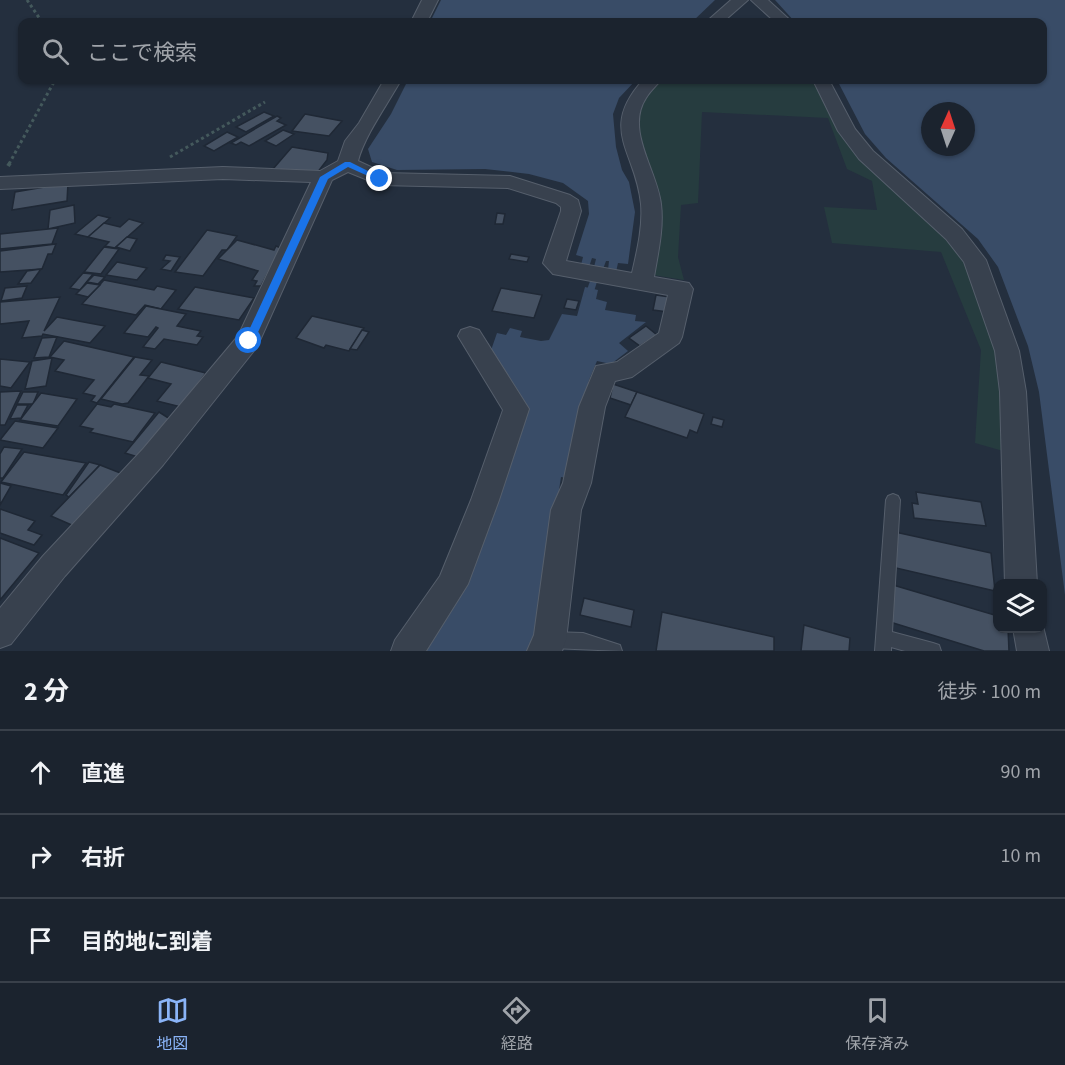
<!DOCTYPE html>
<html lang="ja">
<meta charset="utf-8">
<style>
body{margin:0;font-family:"Source Sans 3","Noto Sans JP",sans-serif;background:#282f3a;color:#f1f3f6}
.controls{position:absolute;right:18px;bottom:18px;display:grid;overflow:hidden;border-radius:12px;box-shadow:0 2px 4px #0004}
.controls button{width:54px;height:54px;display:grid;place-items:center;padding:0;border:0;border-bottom:2px solid #39404a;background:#1b232e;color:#f1f3f6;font:30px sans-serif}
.compass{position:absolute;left:921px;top:102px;width:54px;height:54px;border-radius:50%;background:#1b232e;box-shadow:0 2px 4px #0004;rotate:3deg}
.stop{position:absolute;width:18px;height:18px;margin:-14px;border:4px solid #1a73e8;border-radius:50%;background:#fff}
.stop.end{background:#1a73e8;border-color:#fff;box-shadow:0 2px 6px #0008}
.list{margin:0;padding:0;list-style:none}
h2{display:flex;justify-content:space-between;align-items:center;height:78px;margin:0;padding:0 24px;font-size:26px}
h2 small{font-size:20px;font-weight:400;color:#a0a4aa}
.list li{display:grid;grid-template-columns:39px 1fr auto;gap:18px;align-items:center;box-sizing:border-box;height:84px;padding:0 24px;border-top:2px solid #39404a}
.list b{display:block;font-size:22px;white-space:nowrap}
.list em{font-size:20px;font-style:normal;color:#a0a4aa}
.icon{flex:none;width:33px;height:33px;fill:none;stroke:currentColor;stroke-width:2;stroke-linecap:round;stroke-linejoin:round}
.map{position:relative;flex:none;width:1065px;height:651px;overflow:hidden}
.search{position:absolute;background:#1b232e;box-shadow:0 2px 4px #0004;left:18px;right:18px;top:18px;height:66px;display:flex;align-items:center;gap:15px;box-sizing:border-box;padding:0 21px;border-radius:12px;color:#a0a4aa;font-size:22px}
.sheet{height:330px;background:#1b232e}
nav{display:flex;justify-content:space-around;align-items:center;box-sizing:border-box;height:84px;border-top:2px solid #39404a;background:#1b232e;font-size:16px;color:#a0a4aa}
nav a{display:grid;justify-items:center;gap:3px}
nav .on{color:#8ab4f8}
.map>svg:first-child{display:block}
</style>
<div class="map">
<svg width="1065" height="651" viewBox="0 0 1065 651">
<rect width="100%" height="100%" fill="#242f3e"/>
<path fill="#263c3f" d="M662,80H813L830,114L882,181L917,208L964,254L998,356L1003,451L975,443L981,350L941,252L832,243L824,207L877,210L872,181L847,169L828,118L702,112L698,203L681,205L678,257L684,280L653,275L636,129L639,104Z"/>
<g fill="#394c67" fill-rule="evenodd">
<path d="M441,0H715L692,22H430Z"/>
<path d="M775,0H1065V595L1039,392L1028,346L998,267L978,239L886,158L865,134L837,80H1042V22H795ZM930,111H966V147H930Z"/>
<path d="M408,80H636L619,98L613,114L616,147L622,170L629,182L635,212L628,264L618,263L616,272L608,270L609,261H606L603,269L594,267L596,259L592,258L589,267L581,265L583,257L576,255L589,214L588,201L563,183L529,174L485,169L397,170L372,162L368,149L391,114Z"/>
<path d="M585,287L598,290L596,299L607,302L605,310L636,315L635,321L646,322L619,343L628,351L611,364L597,361L589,380L567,478L561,477L541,608L529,651H419L526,409L489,356L497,333L506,335L510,328L522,331L520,337L541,341L549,340L562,314L577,316Z"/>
</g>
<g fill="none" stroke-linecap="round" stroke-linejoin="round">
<path fill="#394c67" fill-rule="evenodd" d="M594,270H598L600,272L592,298L588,300L584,298Z"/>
</g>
<g fill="#455162" stroke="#1f2835" stroke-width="1.5">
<path d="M264,112L274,116L246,132L236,127Z"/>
<path d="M305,114L342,121L329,136L292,131Z"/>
<path d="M277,116L281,118L277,121L286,125L249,146L241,142L236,145L231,143Z"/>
<path d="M283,130L294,134L276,146L265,141Z"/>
<path d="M227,132L238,137L214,151L204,146Z"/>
<path d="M292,147L328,153L327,160L317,173L273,169Z"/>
<path d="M68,183L67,201L12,210L15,192Z"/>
<path d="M74,205L75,223L48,229L50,210Z"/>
<path d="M497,213L505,214L503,224H495Z"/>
<path d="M98,215L110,218L88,237L75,234Z"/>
<path d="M129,219L143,223L115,248L105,246L109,242L88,237L104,223L120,227Z"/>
<path d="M58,228L52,244L0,249V234Z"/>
<path d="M207,230L237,236L227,250H222L203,276L175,272Z"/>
<path d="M127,237L137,239L130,251L116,247Z"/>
<path d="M237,240L274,250L276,246L281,248L261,286H254L257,281L252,280L258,271L218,259Z"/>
<path d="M56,244L52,254H48L42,269L0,272V251Z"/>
<path d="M104,247L119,249L101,274L84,272Z"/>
<path d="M511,254L529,257L527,262L509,259Z"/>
<path d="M166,255L180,257L171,271L161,269L170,261L163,260Z"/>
<path d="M117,262L147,268L137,280L106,275Z"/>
<path d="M41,269L31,283L18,284L27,271Z"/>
<path d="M83,273L93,274L80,290L70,288Z"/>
<path d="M94,275L105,277L98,284L87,282Z"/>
<path d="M104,280L154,290L157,286L176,290L161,309L145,305L136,315L82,304Z"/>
<path d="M87,283L100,285L88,297L76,294Z"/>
<path d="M27,286L22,298L1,301L5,288Z"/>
<path d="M195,287L254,298L239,320L178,309Z"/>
<path d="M501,288L542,295L534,318L492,311Z"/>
<path d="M656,295L670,297L668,312L653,310Z"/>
<path d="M60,297L44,331L57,317L105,326L90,343L43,334L42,336L22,338L29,321L0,324V302Z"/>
<path d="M567,299L579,301L576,310L564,308Z"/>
<path d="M146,306L186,314L177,326L201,331L197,336L203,337L197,345L164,339L155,349L143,347L158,328L156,327L148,337L124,333Z"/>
<path d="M312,316L364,328L349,351L326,345L324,348L296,338Z"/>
<path d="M646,326L657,335L640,346L629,338Z"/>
<path d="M362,330L369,332L357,350L350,349Z"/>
<path d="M57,337L49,357L34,358L42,338Z"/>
<path d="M64,341L134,357L97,403L91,401L95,396L83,393L94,380L55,371L64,360L50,357Z"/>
<path d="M135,357L152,360L140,375L149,376L128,403L122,404L101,399Z"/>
<path d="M52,358L46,386L25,389L32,361Z"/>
<path d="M0,359L30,362L11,388L0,386Z"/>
<path d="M161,362L206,373L181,407L157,401L171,384L148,378Z"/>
<path d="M613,384L637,392L631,405L610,398Z"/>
<path d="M21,391L5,425H0V392Z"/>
<path d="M23,392H38L33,404H17Z"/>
<path d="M637,392L704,414L697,433L690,430L687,438L625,417Z"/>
<path d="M41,393L77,399L58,426L20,420Z"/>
<path d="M97,404L111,407L114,404L155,413L133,442L90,432L93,429L80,426Z"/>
<path d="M17,405H28L21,418L10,419Z"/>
<path d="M159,412L170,419L138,457L125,453Z"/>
<path d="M713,417L724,420L722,427L711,424Z"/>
<path d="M15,421L58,428L43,448L0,440Z"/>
<path d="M4,447L22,449L3,478H0V454Z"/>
<path d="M24,452L86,463L63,495L1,482Z"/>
<path d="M89,462L100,465L69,497L66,495Z"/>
<path d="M100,465L123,474L74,526L51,516Z"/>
<path d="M0,483L11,486L0,505Z"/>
<path d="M916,492L981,502L986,526L914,518L912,503L918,504Z"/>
<path d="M0,509L35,521L28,530L42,535L34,545L0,533Z"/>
<path d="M895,532L991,553L995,591L896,568Z"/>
<path d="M0,538L39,553L0,600Z"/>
<path d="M893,585L998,616V628H1008L1009,651H984L890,622Z"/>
<path d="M584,598L634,610L631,627L580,615Z"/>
<path d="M662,612L774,637V651H656Z"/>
<path d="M804,625L850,638L849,651H801Z"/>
</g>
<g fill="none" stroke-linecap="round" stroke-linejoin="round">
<g stroke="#565f6c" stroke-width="2">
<g id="lane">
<path d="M893,494L898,496L900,500L892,632L933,643L939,645L941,651H905L891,647V651H875L886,500L888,496Z"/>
<path d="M551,632L583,633L620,645L622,651L551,648L545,646L543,640L545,634Z"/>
</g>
</g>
<g stroke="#565f6c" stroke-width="2">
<g id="street">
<path d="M422,0H438L427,22H411Z"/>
<path d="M731,0H748L723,22H706Z"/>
<path d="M751,0H768L792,22H775Z"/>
<path d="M384,80H401C387,105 365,135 358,161L384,173L510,176L570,195L578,200L581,211L566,261L632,273C637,251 643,227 641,204C636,151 598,130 643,80H661C656,86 650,91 646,98C625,130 657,170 661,204C664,228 658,253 654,277L689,283L693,289L682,337L679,343L632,377L615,381L605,407L591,483L581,510L566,640L562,651H527L534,635L551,510L563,483L579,407L596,366L617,362L659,333L668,295L553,274L543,263L561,211V207L556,203L508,188L380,185L348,172L332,180L257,347L163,465L65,576L11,644L0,648V608L43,556L143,449L238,336L311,182L223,179L0,189V177L223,167L320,171L338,161L345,141L359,123Z"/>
<path d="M813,80H829L855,129L873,151L962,229L986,260L1019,351L1026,392L1037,584H1005L1000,392L995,351L964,262L946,239L859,159L838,131Z"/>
<path d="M470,327L479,330L529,409L499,500L468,584L426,651H391L395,640L440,576L471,500L503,410L458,336L461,330Z"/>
<path d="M1042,622L1049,651H1017L1013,628H1042Z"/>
</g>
</g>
<g stroke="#44595c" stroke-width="3" stroke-dasharray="3 3" stroke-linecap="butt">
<path d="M27,0L42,22"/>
<path d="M170,157L265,102"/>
<path d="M9,164L55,80"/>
</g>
<path stroke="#44595c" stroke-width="4" stroke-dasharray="4.5 4.5" stroke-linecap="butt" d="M8,166L10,163"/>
<use href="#lane" fill="#38414e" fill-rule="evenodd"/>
<use href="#street" fill="#38414e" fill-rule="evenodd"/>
</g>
<path fill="#1a73e8" d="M345,162H350L384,179L377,180L348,167L328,179L254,341L252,343H245L244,341L320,177Z"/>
</svg>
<div class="controls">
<button><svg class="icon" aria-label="layers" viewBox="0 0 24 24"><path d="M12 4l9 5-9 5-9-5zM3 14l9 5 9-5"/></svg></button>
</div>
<svg class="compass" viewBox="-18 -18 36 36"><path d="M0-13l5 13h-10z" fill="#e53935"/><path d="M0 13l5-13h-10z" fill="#a0a4aa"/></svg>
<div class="stop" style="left:249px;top:341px"></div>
<div class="stop end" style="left:380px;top:179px"></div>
<div class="search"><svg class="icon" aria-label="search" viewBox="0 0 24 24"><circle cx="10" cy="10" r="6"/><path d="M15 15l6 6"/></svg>ここで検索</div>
</div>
<section class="sheet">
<h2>2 分<small>徒歩 · 100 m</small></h2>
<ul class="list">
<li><svg class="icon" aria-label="ahead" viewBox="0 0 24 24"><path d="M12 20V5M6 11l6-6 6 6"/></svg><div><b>直進</b></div><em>90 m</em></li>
<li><svg class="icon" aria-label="right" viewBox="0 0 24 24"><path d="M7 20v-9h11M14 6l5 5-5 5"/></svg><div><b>右折</b></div><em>10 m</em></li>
<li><svg class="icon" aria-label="arrive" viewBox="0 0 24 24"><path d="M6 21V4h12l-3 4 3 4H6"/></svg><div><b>目的地に到着</b></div></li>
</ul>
</section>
<nav>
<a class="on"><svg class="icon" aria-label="map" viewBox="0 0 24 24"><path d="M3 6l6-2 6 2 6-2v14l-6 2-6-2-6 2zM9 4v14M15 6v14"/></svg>地図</a>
<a><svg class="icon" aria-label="directions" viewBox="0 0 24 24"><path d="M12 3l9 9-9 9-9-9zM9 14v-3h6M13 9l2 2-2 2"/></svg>経路</a>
<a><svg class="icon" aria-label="saved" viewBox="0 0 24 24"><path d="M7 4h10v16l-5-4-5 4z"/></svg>保存済み</a>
</nav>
